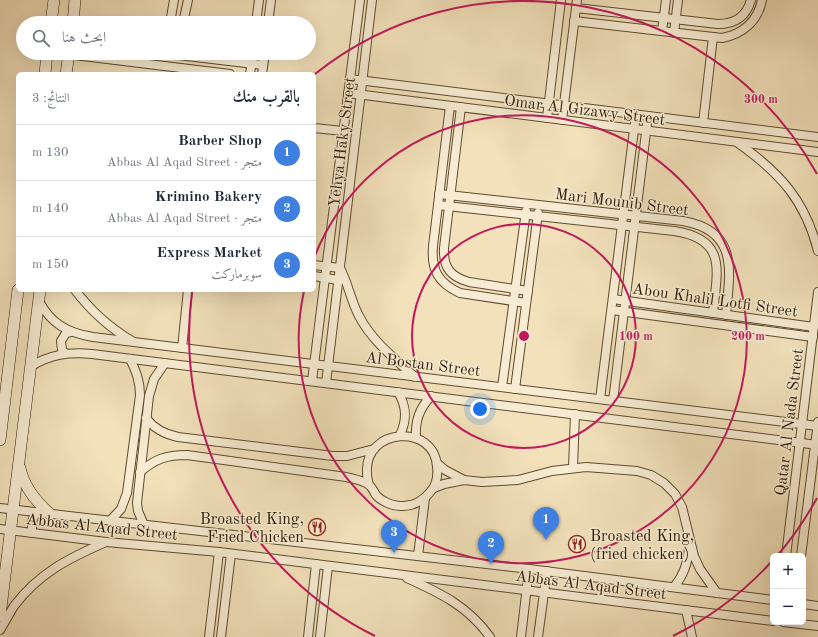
<!DOCTYPE html>
<html lang="ar">
<meta charset="utf-8">
<style>
body{margin:0;font-family:"Old Standard TT",Amiri,serif;background:#f6f6f7;color:#1f2937;direction:rtl}
.controls{position:absolute;right:12px;bottom:12px;display:grid;overflow:hidden;border-radius:6px;box-shadow:0 4px 16px #0002}
.controls button{width:36px;height:36px;display:grid;place-items:center;padding:0;border:0;border-bottom:1px solid #e0e1e3;background:#fff;color:#1f2937;font:20px sans-serif}
.you{position:absolute;left:480px;top:409px;width:14px;height:14px;margin:-10px;border:3px solid #fff;border-radius:50%;background:#1a73e8;box-shadow:0 0 0 6px #1a73e833}
.badge{display:grid;place-items:center;width:26px;height:26px;border-radius:50%;background:#1a73e8;color:#fff;font-size:13px;font-weight:700}
.pin{position:absolute;translate:-50% -33px;filter:drop-shadow(0 1px 2px #0008)}
.pin::after{content:'';position:absolute;top:21px;width:14px;height:12px;background:inherit;clip-path:polygon(0 0,100% 0,50% 100%)}
.list{margin:0;padding:0;list-style:none}
h2{display:flex;justify-content:space-between;align-items:center;height:52px;margin:0;padding:0 16px;font-size:17px}
h2 small{font-size:13px;font-weight:400;color:#747a83}
.list li{display:grid;grid-template-columns:26px 1fr auto;gap:12px;align-items:center;box-sizing:border-box;height:56px;padding:0 16px;border-top:1px solid #e0e1e3}
.list b{display:block;font-size:15px;white-space:nowrap}
.list p{margin:0;font-size:13px;white-space:nowrap;color:#747a83}
.list em{font-size:13px;font-style:normal;color:#747a83}
.icon{flex:none;width:22px;height:22px;fill:none;stroke:currentColor;stroke-width:2;stroke-linecap:round;stroke-linejoin:round}
.map{position:relative;flex:none;width:818px;height:637px;overflow:hidden;direction:ltr}
.search{position:absolute;background:#fff;box-shadow:0 4px 16px #0002;left:16px;top:16px;width:300px;height:44px;display:flex;align-items:center;gap:10px;box-sizing:border-box;padding:0 14px;border-radius:22px;color:#747a83;font-size:15px}
.panel{position:absolute;background:#fff;box-shadow:0 4px 16px #0002;left:16px;top:72px;width:300px;height:220px;border-radius:6px;direction:rtl}
.map>svg:first-child{display:block}
</style>
<div class="map">
<svg width="818" height="637" viewBox="0 0 818 637">
<rect width="100%" height="100%" fill="#f2e1bb"/>
<filter id="stains"><feTurbulence type="fractalNoise" baseFrequency=".005" numOctaves="4"/><feColorMatrix values="0 0 0 0 .2 0 0 0 0 .09 0 0 0 0 .02 0 0 0 .5 -.17"/></filter>
<radialGradient id="worn" r=".72"><stop offset=".6" stop-color="#630" stop-opacity="0"/><stop offset="1" stop-color="#630" stop-opacity=".3"/></radialGradient>
<g fill="none" stroke-linecap="round" stroke-linejoin="round">
<g stroke="#5e4b2f" stroke-width="10">
<g id="street">
<path d="M576,8L718,24C735,24 746,17 751,0"/>
<path d="M574,21L722,38C743,34 758,21 762,0"/>
<path d="M170,23L174,0"/>
<path d="M183,23L188,0"/>
<path d="M256,23L259,0"/>
<path d="M268,23L271,0"/>
<path d="M662,31L666,0"/>
<path d="M674,33L678,0"/>
<path d="M58,53L230,74"/>
<path d="M161,53L263,65"/>
<path d="M250,74L253,53"/>
<path d="M262,74L265,53"/>
<path d="M350,79L818,137"/>
<path d="M348,93L818,152"/>
<path d="M450,106L433,246C431,270 438,283 460,293L526,303"/>
<path d="M461,107L444,248C443,268 451,277 469,282L528,291"/>
<path d="M547,118L561,0"/>
<path d="M562,120L577,0"/>
<path d="M703,123L713,37"/>
<path d="M314,128L343,131"/>
<path d="M738,143C780,173 805,200 818,251"/>
<path d="M439,194L683,221C739,231 730,271 726,315"/>
<path d="M438,205L674,231C728,239 717,271 713,313"/>
<path d="M314,265L340,268C348,283 351,301 359,316C372,341 395,359 415,377"/>
<path d="M314,276L338,280"/>
<path d="M75,290C91,311 110,328 132,341"/>
<path d="M613,299L814,327"/>
<path d="M39,301C51,324 68,333 93,337L818,426"/>
<path d="M612,310L813,337"/>
<path d="M182,348L188,290"/>
<path d="M65,353L62,350L61,341L66,333L71,332"/>
<path d="M30,367C50,354 69,352 92,354L818,445"/>
<path d="M312,381L360,0"/>
<path d="M326,383L372,0"/>
<path d="M502,387L526,211"/>
<path d="M515,389L538,213"/>
<path d="M398,392C407,407 407,420 400,435"/>
<path d="M600,399L636,114"/>
<path d="M613,401L648,116"/>
<path d="M146,418C154,429 164,434 178,437L333,456H347L374,449"/>
<path d="M416,438C415,421 419,409 431,396"/>
<path d="M437,463L445,470L464,480"/>
<path d="M573,468L575,414"/>
<path d="M140,472C155,459 166,455 187,455L346,477C353,479 363,480 369,485C372,487 374,492 376,495C381,501 392,506 400,506C413,507 424,500 431,491C437,484 438,476 437,467C435,423 364,427 367,473C367,477 368,481 369,485"/>
<path d="M434,488L444,484L464,480L482,482L518,480L552,471L586,467L637,471L651,475L664,483L675,494L682,507L694,556L700,569L717,593"/>
<path d="M0,508L529,569L773,600"/>
<path d="M110,521L121,509L127,493L140,395C140,381 136,371 130,359"/>
<path d="M144,525L138,511L137,503L149,396L154,379L165,363"/>
<path d="M0,529L106,542L219,552L773,621"/>
<path d="M32,533C32,524 31,518 38,512"/>
<path d="M418,556L425,498"/>
<path d="M786,556L818,292"/>
<path d="M801,556L818,422"/>
<path d="M407,578C440,593 468,606 490,637"/>
<path d="M674,587C684,575 688,563 689,548"/>
<path d="M803,604L818,606"/>
<path d="M686,610L692,637"/>
<path d="M783,622L818,626"/>
<path d="M0,630C5,622 9,614 14,606C39,573 69,558 106,542"/>
<path d="M209,637L219,552"/>
<path d="M221,637L231,554"/>
<path d="M308,637L316,564"/>
<path d="M320,637L328,566"/>
<path d="M521,637L529,569"/>
<path d="M538,637L547,571"/>
</g>
</g>
<g stroke="#2d1900" stroke-width="12">
<g id="secondary">
<path d="M51,23L54,0"/>
<path d="M73,23L75,0"/>
<path d="M45,74L47,53"/>
<path d="M66,74L69,53"/>
<path d="M0,440L18,290"/>
<path d="M20,468C24,487 35,501 50,514"/>
<path d="M0,616L40,290"/>
</g>
</g>
<use href="#street" stroke="#f7ecd3" stroke-width="8"/>
<use href="#secondary" stroke="#f7ecd3" stroke-width="11"/>
</g>
<g fill="none" stroke="#c2185b" stroke-width="2">
<circle cx="524" cy="336" r="112"/>
<path d="M314 258A224 224 0 1 1 304 291"/>
<path d="M817 498A335 335 0 0 1 777 556M773 560A335 335 0 0 1 673 636M375 636A335 335 0 0 1 192 292M315 74A335 335 0 0 1 817 174"/>
</g>
<defs>
<g id="restaurant-ring" transform="scale(0.9)"><circle r="9.5" fill="#f7ecd3" stroke="#8f2418" stroke-width="1.5"/><path d="M-5-6h1v4h1v-4h1v4h1v-4h1v5L-1.5 .5V6h-2V.5L-5-1ZM5-6V6H3V1.5H1.5Q1.5-4 5-6Z" fill="#8f2418"/></g>
</defs>
<g fill-rule="evenodd">
<use href="#restaurant-ring" x="317" y="527"/>
<use href="#restaurant-ring" x="577" y="544"/>
</g>
<g text-anchor="middle" stroke-width="3" stroke-linejoin="round" paint-order="stroke">
<g font-size="16" fill="#2d1900" stroke="#f7ecd3">
<text transform="translate(585 109) rotate(7)" y="6">Omar Al Gizawy Street</text>
<text transform="translate(341 142) rotate(-83)" y="6">Yehya Haky Street</text>
<text transform="translate(622 201) rotate(7)" y="6">Mari Mounib Street</text>
<text transform="translate(715 299) rotate(8)" y="6">Abou Khalil Lotfi Street</text>
<text transform="translate(423 363) rotate(7)" y="6">Al Bostan Street</text>
<text transform="translate(788 422) rotate(-83)" y="6">Qatar Al Nada Street</text>
<text transform="translate(102 526) rotate(6)" y="6">Abbas Al Aqad Street</text>
<text transform="translate(591 584) rotate(7)" y="6">Abbas Al Aqad Street</text>
</g>
<g font-size="16" fill="#2d1900" stroke="#f7ecd3" text-anchor="end">
<text x="304" y="524">Broasted King,<tspan x="304" dy="18">Fried Chicken</tspan></text>
<text x="590" y="541" text-anchor="start">Broasted King,<tspan x="590" dy="18">(fried chicken)</tspan></text>
</g>
</g>
<circle cx="524" cy="336" r="6" fill="#c2185b" stroke="#f7ecd3" stroke-width="2"/>
<g font-size="12" text-anchor="middle" font-weight="bold" fill="#c2185b" stroke="#f7ecd3" stroke-width="3" stroke-linejoin="round" paint-order="stroke">
<text x="761" y="103">300 m</text>
<text x="636" y="340">100 m</text>
<text x="748" y="340">200 m</text>
</g>
<rect width="100%" height="100%" filter="url(#stains)"/>
<rect width="100%" height="100%" fill="url(#worn)"/>
</svg>
<div class="controls">
<button>+</button>
<button>−</button>
</div>
<div class="you"></div>
<div class="pin badge" style="left:546px;top:540px;background:#3f7fe0">1</div>
<div class="pin badge" style="left:491px;top:564px;background:#3f7fe0">2</div>
<div class="pin badge" style="left:394px;top:553px;background:#3f7fe0">3</div>
<div class="search"><svg class="icon" aria-label="search" viewBox="0 0 24 24"><circle cx="10" cy="10" r="6"/><path d="M15 15l6 6"/></svg>ابحث هنا</div>
<section class="panel">
<h2>بالقرب منك<small>النتائج: 3</small></h2>
<ul class="list">
<li><span class="badge" style="background:#3f7fe0">1</span><div><b>Barber Shop</b><p>متجر · Abbas Al Aqad Street</p></div><em>130 m</em></li>
<li><span class="badge" style="background:#3f7fe0">2</span><div><b>Krimino Bakery</b><p>متجر · Abbas Al Aqad Street</p></div><em>140 m</em></li>
<li><span class="badge" style="background:#3f7fe0">3</span><div><b>Express Market</b><p>سوبرماركت</p></div><em>150 m</em></li>
</ul>
</section>
</div>
